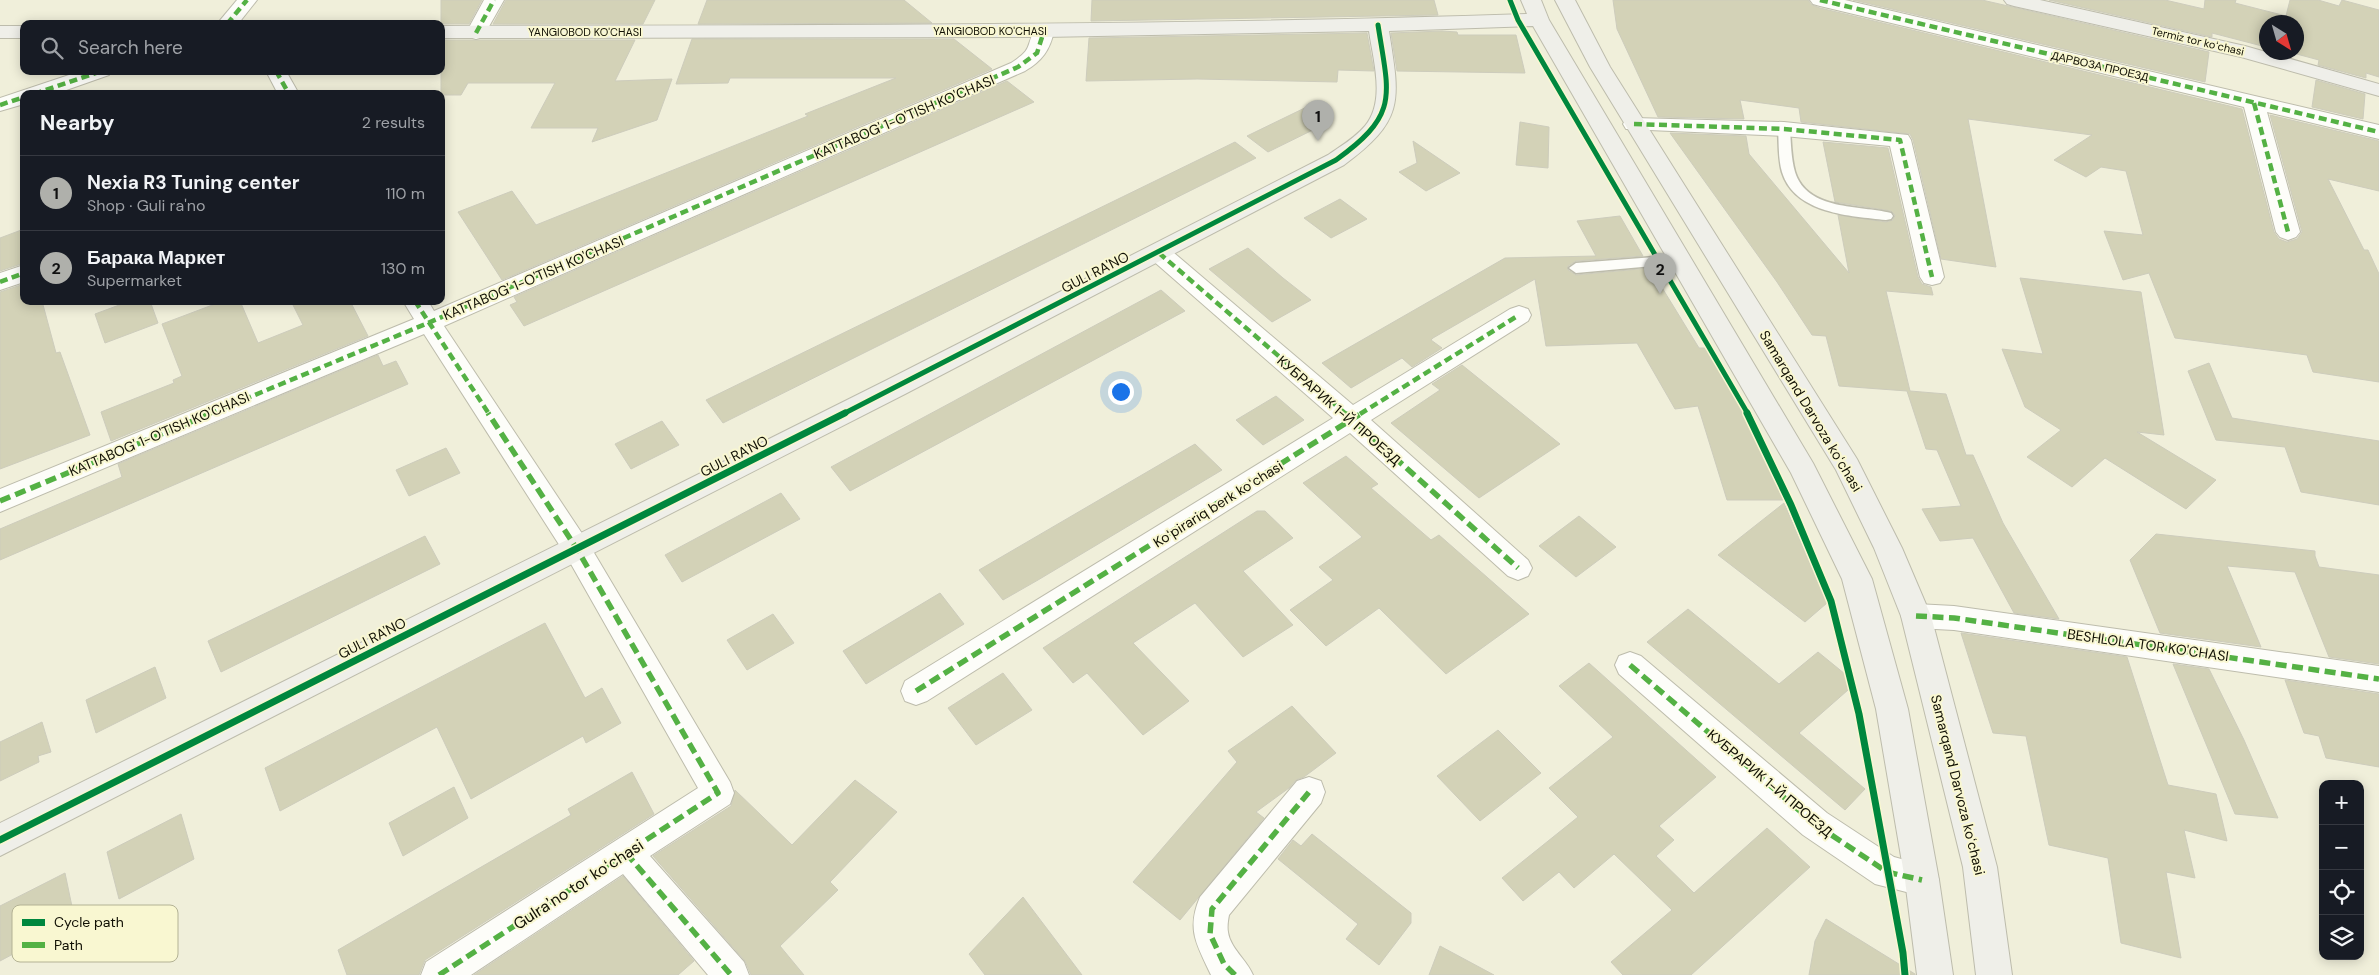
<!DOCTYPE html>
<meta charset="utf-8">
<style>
body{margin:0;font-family:"DM Sans",sans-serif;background:#20242c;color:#f1f3f6}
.controls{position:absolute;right:15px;bottom:15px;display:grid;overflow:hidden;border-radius:10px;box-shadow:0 2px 12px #0003}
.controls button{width:45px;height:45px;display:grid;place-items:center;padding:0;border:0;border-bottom:1px solid #363941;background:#171b24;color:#f1f3f6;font:25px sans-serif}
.compass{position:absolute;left:2259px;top:15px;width:45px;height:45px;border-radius:50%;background:#171b24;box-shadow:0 2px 12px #0003;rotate:143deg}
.you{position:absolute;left:1120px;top:391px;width:18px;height:18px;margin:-12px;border:4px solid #fff;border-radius:50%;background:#1a73e8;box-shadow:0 0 0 8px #1a73e833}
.badge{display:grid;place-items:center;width:32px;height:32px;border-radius:50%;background:#afb0ab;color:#111;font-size:16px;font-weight:700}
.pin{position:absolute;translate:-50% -41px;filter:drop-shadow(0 1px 2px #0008)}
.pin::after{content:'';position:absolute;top:26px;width:18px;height:15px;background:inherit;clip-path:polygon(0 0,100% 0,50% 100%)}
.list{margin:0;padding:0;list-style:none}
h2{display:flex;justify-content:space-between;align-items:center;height:65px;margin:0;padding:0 20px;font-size:21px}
h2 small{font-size:16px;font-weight:400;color:#9ea1a6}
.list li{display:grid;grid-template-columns:32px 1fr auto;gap:15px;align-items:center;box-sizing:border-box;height:75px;padding:0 20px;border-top:1px solid #363941}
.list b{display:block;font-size:19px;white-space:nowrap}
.list p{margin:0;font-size:16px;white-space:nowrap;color:#9ea1a6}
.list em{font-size:16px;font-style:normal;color:#9ea1a6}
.icon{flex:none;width:28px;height:28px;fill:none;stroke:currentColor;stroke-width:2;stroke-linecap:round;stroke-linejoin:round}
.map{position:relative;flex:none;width:2379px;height:975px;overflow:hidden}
.search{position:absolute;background:#171b24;box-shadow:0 2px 12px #0003;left:20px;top:20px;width:425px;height:55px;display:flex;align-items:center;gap:12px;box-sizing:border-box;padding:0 18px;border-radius:10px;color:#9ea1a6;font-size:19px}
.panel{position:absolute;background:#171b24;box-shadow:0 2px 12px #0003;left:20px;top:90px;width:425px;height:215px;border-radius:10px}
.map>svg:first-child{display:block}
</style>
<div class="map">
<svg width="2379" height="975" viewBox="0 0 2379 975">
<rect width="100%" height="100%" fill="#f0efda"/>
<g fill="#d3d2b7" stroke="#cdccbc">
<path d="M441,0H482L469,24H441Z"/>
<path d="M506,0H655L643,24H493Z"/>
<path d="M707,0H904L932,23L698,24Z"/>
<path d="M1092,0H1434L1438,15L1091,21Z"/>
<path d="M1613,0H1808L1812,5L1820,8L2242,109L2274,232L2279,239L2287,242L2297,239L2302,232L2270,115L2379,141V191L2328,179L2364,250H2368L2379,274V382L2313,372L2307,355L2175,338L2149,273L2123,280L2104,231L2143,235L2126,171L2101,167L2086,177L2054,160L2092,135L1968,119L1996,267L1941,259L1913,140L1910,134L1801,122L1799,108L1740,100L1744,119L1658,117L1617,29Z"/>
<path d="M1853,0H1982L2209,52L2205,82Z"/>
<path d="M2049,0H2165L2204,9L2205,0H2236L2235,3L2286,16L2290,0H2318L2339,6L2342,0L2379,10V77L2366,73V78L2318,65L2319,60L2289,52H2296V22H2266V47L2212,33V37Z"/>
<path d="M1442,31L1457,32L1458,35H1516L1525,73L1397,71L1391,33Z"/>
<path d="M1367,33L1374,71L1338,70L1337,82L1197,79L1086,81L1089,38Z"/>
<path d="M692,39H954L992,69L502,280L458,212L512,191L536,225L808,116L805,114L896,78H730L728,83L676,84Z"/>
<path d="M441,40H635L615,81L672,79L657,120L592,142L598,128H531L555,83H468L461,95H441Z"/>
<path d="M2316,80L2365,94L2363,119L2312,107Z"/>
<path d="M1007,81L1034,102L524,326L510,305L517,302L514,297Z"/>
<path d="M1317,102L1327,123L1268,152L1247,136Z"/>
<path d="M1520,122L1549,127L1548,168L1516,165Z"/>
<path d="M1670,133L1746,136L1749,154L1849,273L1838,215L1886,222L1893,220L1895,215L1891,211L1835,202L1823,142L1888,148L1918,277L1922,284L1931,287L1933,295L1886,291L1910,391L1946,394L1966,455H1973L2003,523L2059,619L2014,613L1973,538L1940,541L1922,509L1961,506L1937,450L1926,449L1907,391L1839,386L1826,336L1812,335L1777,282Z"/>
<path d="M1413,141L1460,173L1426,191L1399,172L1417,163Z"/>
<path d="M1235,142L1256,158L723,423L706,400Z"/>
<path d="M1340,199L1367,219L1331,238L1304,218Z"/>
<path d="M1620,216L1643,256L1576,261L1568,266V270L1576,275L1650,268L1699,348H1705L1741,406L1783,500H1727L1698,406L1675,409L1637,343L1546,346L1535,279L1433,338L1431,340L1442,348L1412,367L1402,358L1351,388L1322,363L1505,258L1596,256L1577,221Z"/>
<path d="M24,229V263L0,271V238Z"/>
<path d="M1248,248L1283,278L1311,300L1272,322L1209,269Z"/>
<path d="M2020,278L2141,292L2164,435L2137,432L2216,480L2186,509L2105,458L2072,487L2027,457L2061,430L2025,407L2002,349L2043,354Z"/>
<path d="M24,284V301H42L56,353L60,352L90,435L0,469V292Z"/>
<path d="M1161,290L1185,311L850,491L831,467Z"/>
<path d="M130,301H150L158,323L105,343L95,314Z"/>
<path d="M223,301H240L258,343L303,325L291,301H350L368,336L111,441L101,412L174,383L173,380L182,376L162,324Z"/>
<path d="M378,355L383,366L396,361L408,384L0,560V529L122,477L118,464Z"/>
<path d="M2209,363L2232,418L2379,441V505L2301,492L2285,447L2216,440L2188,371Z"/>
<path d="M1462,365L1560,444L1479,498L1391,423L1440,390L1432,384Z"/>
<path d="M1276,396L1304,420L1263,445L1236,420Z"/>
<path d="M662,421L679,445L631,469L615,444Z"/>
<path d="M1195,444L1222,470L1038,580L1003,600L979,570Z"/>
<path d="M446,448L460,473L409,496L396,470Z"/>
<path d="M1346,456L1378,484L1371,488L1431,540L1439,535L1529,614L1446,674L1379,608L1326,646L1290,610L1333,580L1319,567L1362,537L1303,483Z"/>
<path d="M781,493L800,519L682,582L665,555Z"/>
<path d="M1784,503L1827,603L1805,622L1718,555Z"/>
<path d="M1257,511H1265L1293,538L1243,571L1293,625L1243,657L1195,603L1133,643L1189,701L1143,735L1087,673L1073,683L1043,648Z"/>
<path d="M1579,516L1616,547L1576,577L1539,546Z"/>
<path d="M2156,534L2315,551V556L2319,567L2379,575V664L2329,657L2295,572L2227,566L2261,647L2160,633L2130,560Z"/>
<path d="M425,536L440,564L221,672L208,641Z"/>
<path d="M940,593L964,624L866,684L843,651Z"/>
<path d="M1688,609L1779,684L1818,652L1845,674L1848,690L1799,733L1865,789L1845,810L1647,642Z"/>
<path d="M773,614L794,643L747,670L727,640Z"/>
<path d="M545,623L585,698L602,688L621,723L586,743L583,736L471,799L437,727L280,811L265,768Z"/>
<path d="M1961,633L2127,657L2168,785L2216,794L2227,841L2184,830L2195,878L2166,872L2181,958L2121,943L2108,858L2049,845L2026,736L1993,733Z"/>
<path d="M1589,663L1716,777L1659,826L1674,840L1656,856L1694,893L1767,828L1810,867L1691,975H1623L1611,962L1672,910L1614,854L1574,888L1559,872L1523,901L1502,878L1578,817L1549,788L1613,737L1559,686Z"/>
<path d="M2173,664L2209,669L2244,740L2278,818L2235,814Z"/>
<path d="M155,667L166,698L96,733L86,700Z"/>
<path d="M1003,673L1032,710L976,745L948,708Z"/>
<path d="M2285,680L2379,694V767L2326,758L2319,736L2304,733Z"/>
<path d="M1292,706L1336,753L1304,777L1296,780L1289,788L1256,812L1264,818L1180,920L1133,882L1237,762L1228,751Z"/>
<path d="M42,722L51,752L38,756L39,762L0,781V742Z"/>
<path d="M1498,730L1541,773L1480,821L1437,776Z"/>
<path d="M632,772L654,814L425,960L419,975H347L338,950L571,815L568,809Z"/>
<path d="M855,780L897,812L830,882L838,890L780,946L804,975H751L745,961L653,856L731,806L735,790L792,845Z"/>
<path d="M454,787L468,818L403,856L389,823Z"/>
<path d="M181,814L194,859L119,899L107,852Z"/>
<path d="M1312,834L1411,913V923L1379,965L1346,939L1358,924L1278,859L1293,840L1301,846Z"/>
<path d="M65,873L75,921L0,961V906Z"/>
<path d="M623,876L694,961L678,975H474Z"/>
<path d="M1023,897L1082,975H985L969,954Z"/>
<path d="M1826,919L1915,974V975H1809L1815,941Z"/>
<path d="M1440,946L1494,975H1429Z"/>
</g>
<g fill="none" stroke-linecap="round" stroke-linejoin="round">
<g stroke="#bdbcac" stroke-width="3">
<g id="lane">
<path d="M1784,125L1790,129C1791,143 1791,158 1795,172C1807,211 1860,205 1891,213L1893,216L1891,219L1886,220C1851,216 1795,214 1782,172C1778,158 1779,143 1778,129Z"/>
<path d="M1681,255L1688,260L1686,263L1576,273L1569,268L1576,263Z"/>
</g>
</g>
<g stroke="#bdbcac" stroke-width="2">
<g id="street">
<path d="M237,0H257L238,24H217Z"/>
<path d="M484,0H504L483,37L476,39L469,37L466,33Z"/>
<path d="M1810,0H1845L2379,125V139L2267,112L2300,232L2296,237L2288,240L2280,237L2276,232L2244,107L1820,6L1813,4Z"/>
<path d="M1044,25L1051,27L1054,31C1050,50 1042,61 1025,71L444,326L587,541L730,782L734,793L730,804L650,856L744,962L749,975H708L623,874L471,975H421L426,962L698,788L567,557L424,334L0,512V489L414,319L403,301H428L434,311L1011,63C1036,47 1024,45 1037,27Z"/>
<path d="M81,71H112L109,75L55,94H24V104L0,111V98Z"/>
<path d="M266,71H286L299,94H278Z"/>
<path d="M1634,118L1784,122L1908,135L1911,140L1944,277L1940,283L1932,285L1924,283L1920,277L1890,146L1784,136L1626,129L1623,124L1626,119Z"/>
<path d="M1159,245L1167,247L1353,405L1510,309L1519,306L1528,309L1531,315L1528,321L1371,420L1528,560L1532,568L1528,576L1518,580L1508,576L1350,433L927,701L916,705L905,701L901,691L905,681L1333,418L1151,259L1147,253L1151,247Z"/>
<path d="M24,265V282L0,290V273Z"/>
<path d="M1916,604L1954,606L2379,666V692L1954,630L1916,628L1906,625L1901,616L1906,607Z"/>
<path d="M1630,652L1641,656L1827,813L1894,857L1934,868L1939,880L1934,892L1922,896L1875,884L1803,835L1619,674L1615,665L1619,656Z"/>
<path d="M1309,777L1321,781L1325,792L1321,803L1229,915C1228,920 1227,927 1228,932C1230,948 1247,960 1253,975H1211C1197,945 1186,930 1200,897L1297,781Z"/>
</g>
</g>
<g stroke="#bdbcac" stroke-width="2">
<g id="secondary">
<path d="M1521,0H1541L1549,20L1813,463L1872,579L1908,709L1939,880L1953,975H1917L1905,880L1876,709L1842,579L1791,473L1533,26L1389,31C1400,101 1405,120 1344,165L905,394L0,856V823L887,380L1328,155C1341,146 1355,138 1365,126C1386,101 1373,60 1369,31L1044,37L441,38V26C803,25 1165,26 1527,14Z"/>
<path d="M1555,0H1575L1610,67L1857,459L1902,548L1931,616L1997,867L2012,975H1976L1963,867L1901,616L1874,548L1836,470L1590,67Z"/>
<path d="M2004,0H2040L2245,46L2379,84V96L2241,57L2014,6L2007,4Z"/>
<rect x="0" y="26" width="24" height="12"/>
</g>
</g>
<use href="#lane" fill="#fdfdf9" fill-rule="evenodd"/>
<use href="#street" fill="#fdfdf9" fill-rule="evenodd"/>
<use href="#secondary" fill="#efefe9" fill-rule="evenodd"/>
<g stroke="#54b144" stroke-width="4.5" stroke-dasharray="8 4.5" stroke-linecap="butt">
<path d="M1820,0L2379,132"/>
<path d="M227,24L247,0"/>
<path d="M476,33L494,0"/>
<path d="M276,71L289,94"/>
<path d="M34,94L102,71"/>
<path d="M2254,103L2288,232"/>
<path d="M0,105L24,97"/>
<path d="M1634,124L1784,129L1900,140L1932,277"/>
<path d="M1159,253L1346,414"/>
<path d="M0,282L24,273"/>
<path d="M415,301L489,414"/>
<path d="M209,414L428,323L1018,67L1037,53L1044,31"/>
<path d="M1360,414L1519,315"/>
</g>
<g stroke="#54b144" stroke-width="5.5" stroke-dasharray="11 5.5" stroke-linecap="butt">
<path d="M1345,413L1518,568"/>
<path d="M0,501L212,413"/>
<path d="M1916,616L1954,618L2379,679"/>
<path d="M1630,665L1815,824L1887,872L1922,880"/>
<path d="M916,691L1362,413"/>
<path d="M626,853L731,975"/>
<path d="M439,975L718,793L577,549L488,413"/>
<path d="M1235,975L1224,964L1210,934L1212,909L1309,792"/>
</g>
<g stroke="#f9f7d1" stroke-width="8">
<g id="cycleway-far1">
<path d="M1510,0L1518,20L1748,414"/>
<path d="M843,414L1336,160C1400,114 1389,96 1378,25"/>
</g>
</g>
<g stroke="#f9f7d1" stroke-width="10">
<g id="cycleway">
<path d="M1747,413L1791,505L1831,601L1859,714L1903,953L1905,975"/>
<path d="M0,840L845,413"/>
</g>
</g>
<use href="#cycleway-far1" stroke="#00873e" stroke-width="5"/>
<use href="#cycleway" stroke="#00873e" stroke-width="7"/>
</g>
<g text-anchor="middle" stroke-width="4" stroke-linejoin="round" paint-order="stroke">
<g font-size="11" fill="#111004" stroke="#f9f7d1">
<text x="990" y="35">YANGIOBOD KO'CHASI</text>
<text x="585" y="36">YANGIOBOD KO'CHASI</text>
<text transform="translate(2198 41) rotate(13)" y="4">Termiz tor koʻchasi</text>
<text transform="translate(2100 66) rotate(13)" y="4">ДАРВОЗА ПРОЕЗД</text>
</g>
<g font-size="14" fill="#111004" stroke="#f9f7d1">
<text transform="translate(904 117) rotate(-23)" y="5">KATTABOG' 1-O'TISH KO'CHASI</text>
<text transform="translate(1095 272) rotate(-27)" y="5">GULI RA'NO</text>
<text transform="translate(533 278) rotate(-23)" y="5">KATTABOG' 1-O'TISH KO'CHASI</text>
<text transform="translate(1339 410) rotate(41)" y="5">КУБРАРИК 1-Й ПРОЕЗД</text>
<text transform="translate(1811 411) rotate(59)" y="5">Samarqand Darvoza koʻchasi</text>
<text transform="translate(159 434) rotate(-23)" y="5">KATTABOG' 1-O'TISH KO'CHASI</text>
<text transform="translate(734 456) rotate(-27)" y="5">GULI RA'NO</text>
<text transform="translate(1218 504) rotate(-32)" y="5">Koʻpirariq berk koʻchasi</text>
<text transform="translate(372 638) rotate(-27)" y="5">GULI RA'NO</text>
<text transform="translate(2148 645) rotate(8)" y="5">BESHLOLA TOR KO'CHASI</text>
<text transform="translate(1770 783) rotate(40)" y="5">КУБРАРИК 1-Й ПРОЕЗД</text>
<text transform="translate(1958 785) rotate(76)" y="5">Samarqand Darvoza koʻchasi</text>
</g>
<g font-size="16" fill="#111004" stroke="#f9f7d1">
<text transform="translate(578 884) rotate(-33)" y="6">Gulraʼno tor koʻchasi</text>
</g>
</g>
<rect x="12" y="905" width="166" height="57" rx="8" fill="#f9f7d1" stroke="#b3b294" stroke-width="1"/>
<rect x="22" y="919" width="23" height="7" fill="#00873e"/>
<rect x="22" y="942" width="23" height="6" fill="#54b144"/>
<g font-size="14" fill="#111004">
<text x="54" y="927">Cycle path</text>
<text x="54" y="950">Path</text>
</g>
</svg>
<div class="controls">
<button>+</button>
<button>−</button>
<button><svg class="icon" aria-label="locate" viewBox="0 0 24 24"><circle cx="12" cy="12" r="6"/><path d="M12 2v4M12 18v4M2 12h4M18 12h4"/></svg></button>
<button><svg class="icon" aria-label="layers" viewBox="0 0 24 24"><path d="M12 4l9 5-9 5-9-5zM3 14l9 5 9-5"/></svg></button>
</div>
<svg class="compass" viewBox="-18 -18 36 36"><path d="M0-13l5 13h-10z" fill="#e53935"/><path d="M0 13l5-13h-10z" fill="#9ea1a6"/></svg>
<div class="you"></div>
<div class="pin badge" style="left:1318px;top:141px">1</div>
<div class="pin badge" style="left:1660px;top:294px">2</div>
<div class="search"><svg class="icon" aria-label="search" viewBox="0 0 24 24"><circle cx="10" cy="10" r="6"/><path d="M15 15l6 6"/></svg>Search here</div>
<section class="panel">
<h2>Nearby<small>2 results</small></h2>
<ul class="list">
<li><span class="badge">1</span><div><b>Nexia R3 Tuning center</b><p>Shop · Guli ra'no</p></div><em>110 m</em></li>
<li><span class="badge">2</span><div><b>Барака Маркет</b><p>Supermarket</p></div><em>130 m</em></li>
</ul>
</section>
</div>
